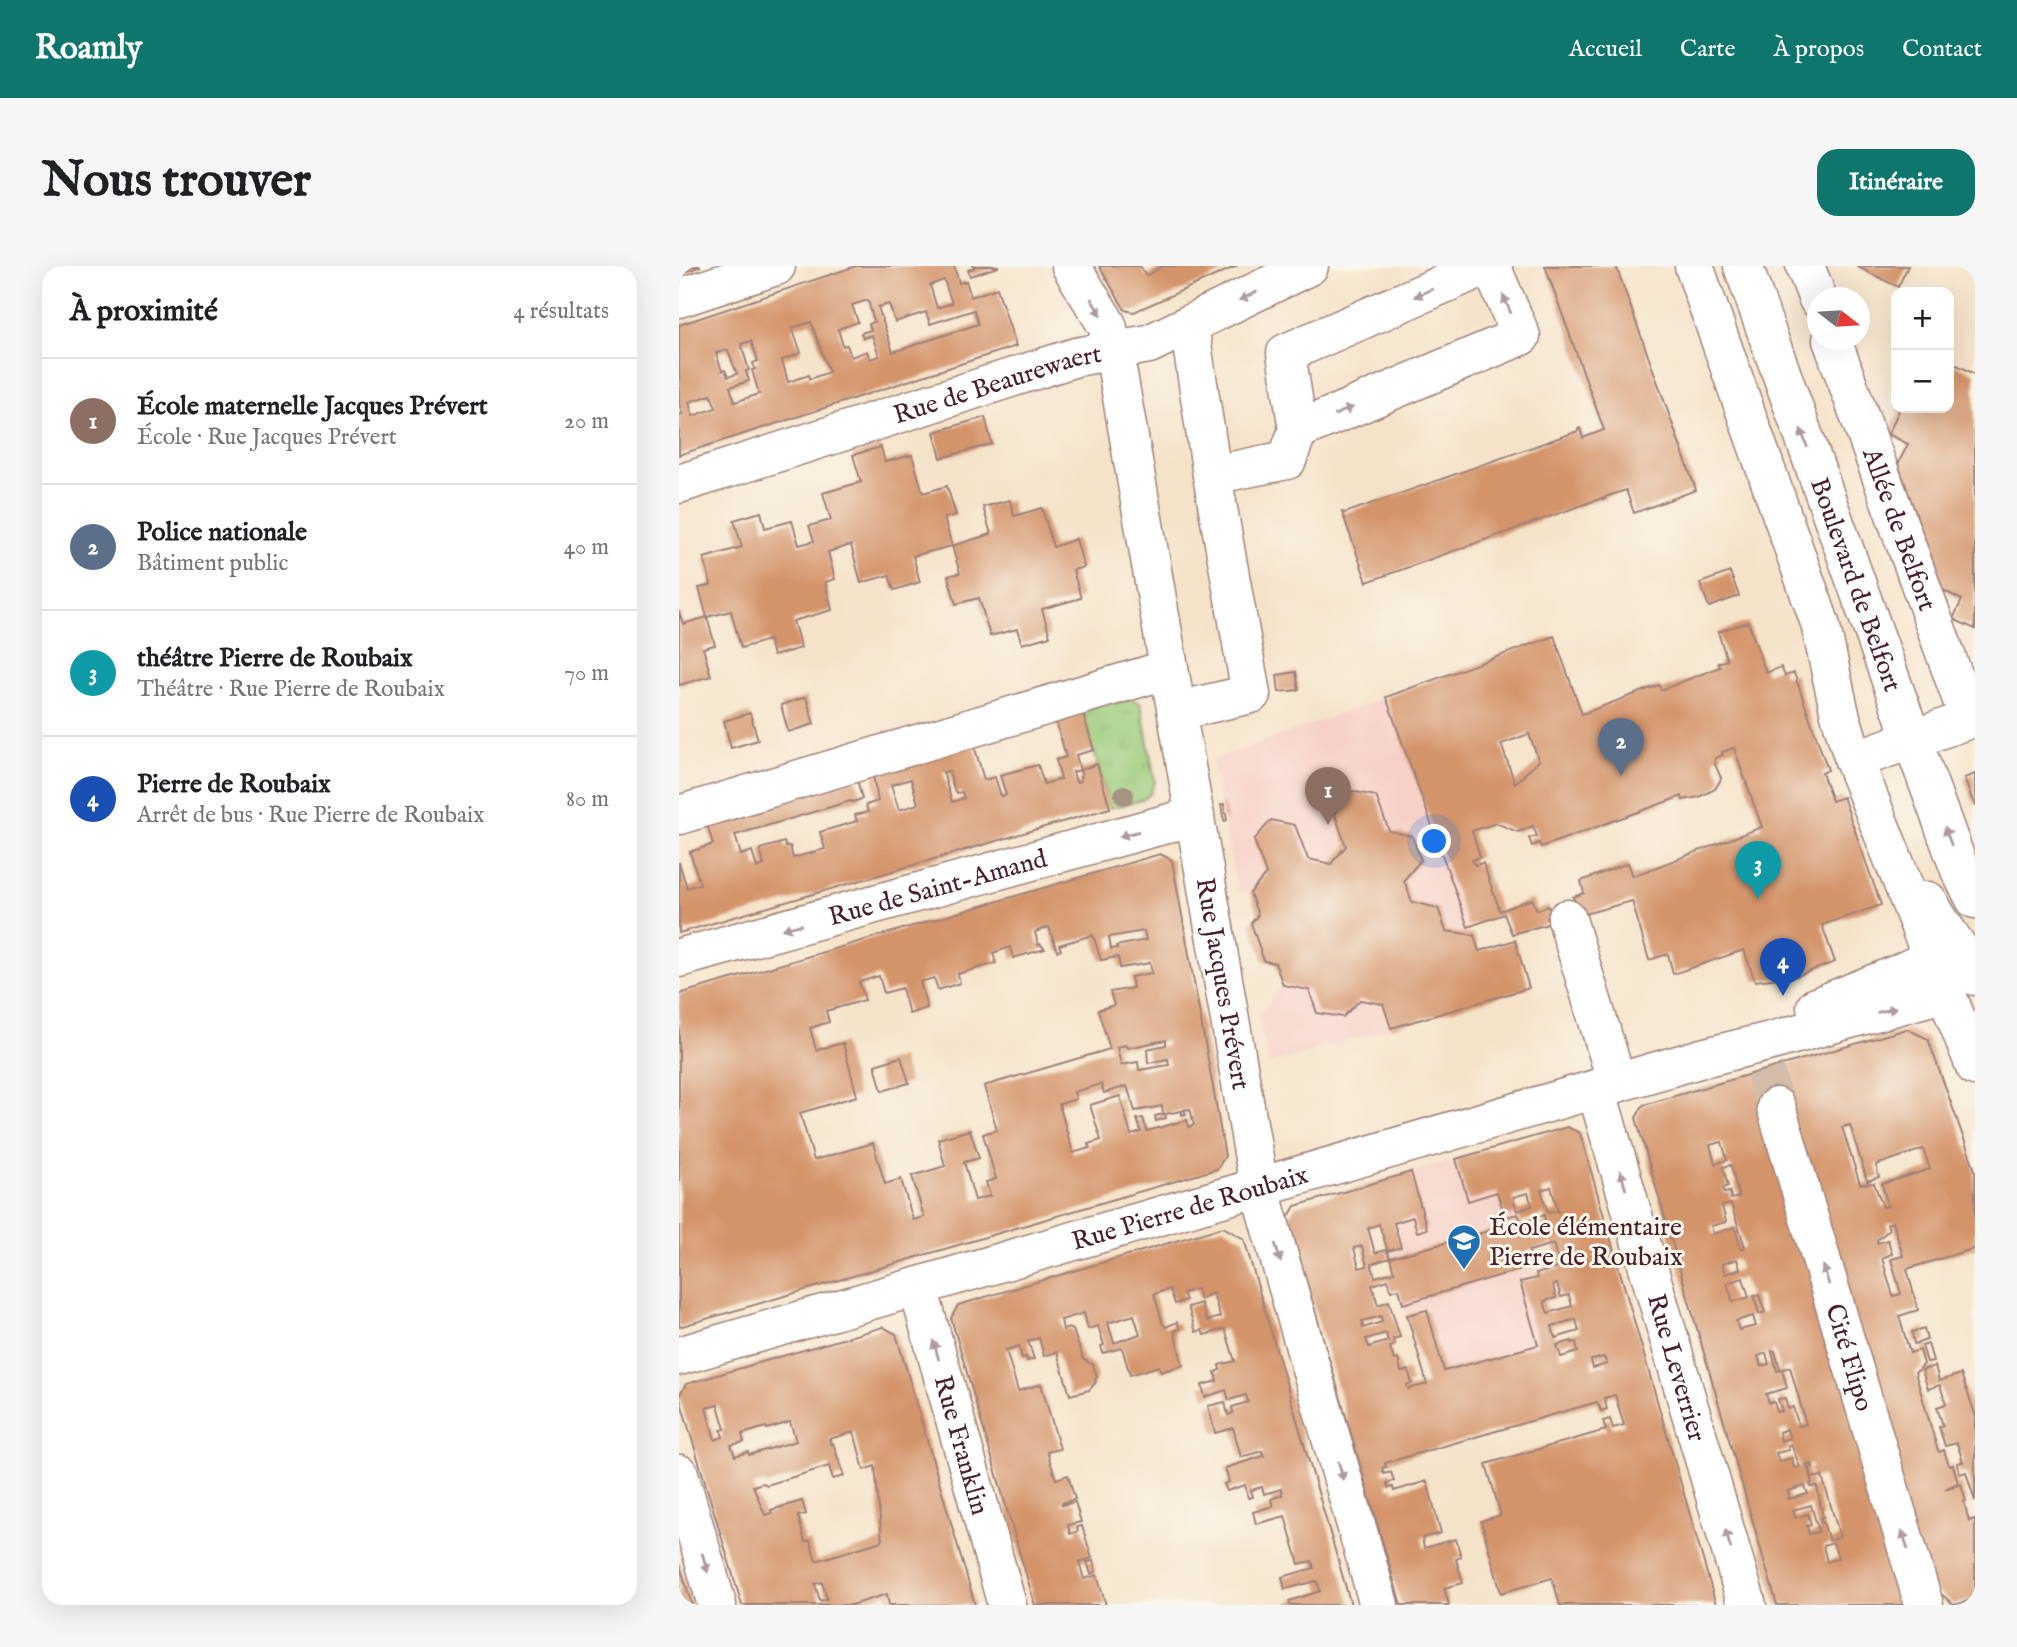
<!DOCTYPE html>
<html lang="fr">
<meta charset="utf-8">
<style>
body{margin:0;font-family:"IM FELL English",serif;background:#f6f6f6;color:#202124}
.controls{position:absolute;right:21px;top:21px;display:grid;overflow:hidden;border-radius:14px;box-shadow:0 7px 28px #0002}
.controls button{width:63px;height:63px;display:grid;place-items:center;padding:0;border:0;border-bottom:2px solid #e0e0e0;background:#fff;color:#202124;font:35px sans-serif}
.compass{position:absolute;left:1128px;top:21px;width:63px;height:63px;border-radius:50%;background:#fff;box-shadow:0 7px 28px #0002;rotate:107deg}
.you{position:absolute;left:756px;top:576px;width:24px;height:24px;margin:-18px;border:5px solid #fff;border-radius:50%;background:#1a73e8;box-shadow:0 0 0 10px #1a73e833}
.badge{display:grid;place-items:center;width:46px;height:46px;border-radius:50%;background:#0f766e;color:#fff;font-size:23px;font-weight:700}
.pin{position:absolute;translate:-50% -58px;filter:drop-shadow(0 2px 4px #0008)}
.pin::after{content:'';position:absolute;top:37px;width:24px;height:21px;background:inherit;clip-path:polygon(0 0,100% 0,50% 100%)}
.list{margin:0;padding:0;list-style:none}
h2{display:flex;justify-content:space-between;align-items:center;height:91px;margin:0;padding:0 28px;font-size:30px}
h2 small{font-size:23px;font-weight:400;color:#757577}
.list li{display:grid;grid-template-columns:46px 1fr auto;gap:21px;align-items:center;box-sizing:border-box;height:126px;padding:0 28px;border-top:2px solid #e0e0e0}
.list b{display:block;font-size:26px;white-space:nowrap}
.list p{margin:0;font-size:23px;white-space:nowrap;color:#757577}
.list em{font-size:23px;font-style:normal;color:#757577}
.map{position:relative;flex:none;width:1296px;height:1339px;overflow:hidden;border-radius:21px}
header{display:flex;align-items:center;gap:42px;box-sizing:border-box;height:98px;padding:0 35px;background:#0f766e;color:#fff}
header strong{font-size:33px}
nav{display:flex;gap:38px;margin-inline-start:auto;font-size:24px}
.intro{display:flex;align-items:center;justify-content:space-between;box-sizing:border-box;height:168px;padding:0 42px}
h1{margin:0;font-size:49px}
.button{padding:18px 32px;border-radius:21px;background:#0f766e;color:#fff;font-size:24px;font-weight:700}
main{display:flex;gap:42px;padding:0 42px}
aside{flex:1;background:#fff;border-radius:21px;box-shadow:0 7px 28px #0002}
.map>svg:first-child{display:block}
</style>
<header>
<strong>Roamly</strong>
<nav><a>Accueil</a><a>Carte</a><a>À propos</a><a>Contact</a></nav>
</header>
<div class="intro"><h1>Nous trouver</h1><a class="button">Itinéraire</a></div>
<main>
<aside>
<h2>À proximité<small>4 résultats</small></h2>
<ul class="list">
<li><span class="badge" style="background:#8d6e63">1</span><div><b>École maternelle Jacques Prévert</b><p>École · Rue Jacques Prévert</p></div><em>20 m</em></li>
<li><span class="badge" style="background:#5c6f8a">2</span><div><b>Police nationale</b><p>Bâtiment public</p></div><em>40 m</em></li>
<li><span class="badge" style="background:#0f9aa8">3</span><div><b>théâtre Pierre de Roubaix</b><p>Théâtre · Rue Pierre de Roubaix</p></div><em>70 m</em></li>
<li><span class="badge" style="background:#1a4fb4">4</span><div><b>Pierre de Roubaix</b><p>Arrêt de bus · Rue Pierre de Roubaix</p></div><em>80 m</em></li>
</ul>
</aside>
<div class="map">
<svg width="1296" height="1339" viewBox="0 0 1296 1339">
<defs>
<pattern id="park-tufts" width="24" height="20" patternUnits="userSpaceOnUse" patternTransform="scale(1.75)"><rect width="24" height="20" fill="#9dcc7b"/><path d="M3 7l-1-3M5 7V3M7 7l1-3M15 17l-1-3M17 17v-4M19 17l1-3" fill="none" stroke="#89af6a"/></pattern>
</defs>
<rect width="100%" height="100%" fill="#fbf7ec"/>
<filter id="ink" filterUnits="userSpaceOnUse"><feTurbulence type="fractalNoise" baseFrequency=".0143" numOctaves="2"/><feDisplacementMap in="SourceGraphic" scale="14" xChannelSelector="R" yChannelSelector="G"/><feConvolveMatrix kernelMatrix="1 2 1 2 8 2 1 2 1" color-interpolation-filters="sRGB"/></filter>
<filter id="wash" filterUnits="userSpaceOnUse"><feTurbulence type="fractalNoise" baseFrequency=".00686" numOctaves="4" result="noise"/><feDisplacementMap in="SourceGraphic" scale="28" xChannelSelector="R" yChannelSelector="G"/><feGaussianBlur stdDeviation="1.57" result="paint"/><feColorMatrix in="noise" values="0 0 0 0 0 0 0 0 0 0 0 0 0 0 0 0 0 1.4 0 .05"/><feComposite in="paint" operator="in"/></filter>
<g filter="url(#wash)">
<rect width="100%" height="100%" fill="#f5e3c9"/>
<g fill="#f7d1c8">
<path d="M707,431L789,661L798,678L708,703L724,758L590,798L579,748L604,719L596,697L585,695L572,657L579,649L571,627L558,625L533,494Z"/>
<path d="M819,881L882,1091L751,1128L688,919Z"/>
</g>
<path fill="url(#park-tufts)" stroke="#747653" stroke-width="2" d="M453,433L462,438L476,516L471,528L463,534L431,542L403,443Z"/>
<g id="blocks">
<g fill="#d4946b" fill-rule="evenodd">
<path d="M0,0H22L0,8Z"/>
<path d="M177,0H275L280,17L287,15L292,31L318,22L337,80L0,189V149L3,148L0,137V59ZM265,14L273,37L258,42L251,19ZM189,34L195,56L190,58L192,64L182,67L184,72L193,69L200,90L191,93L188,85L172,91L168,79L164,80L159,63L179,56L173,39ZM210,38L216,56L247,46L251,58L295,44L299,58L214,86L199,41ZM132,56L150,106L131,113L130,109L109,116L103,94L122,87L113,62ZM72,75L79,95L74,97L76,103L73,104L80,128L56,136L51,121L70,115L67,105L70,104L62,78ZM49,84L58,108L49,111L46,104L43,105L37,87ZM32,129L37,142L14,150L10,136Z"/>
<path d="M294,0H319V1L291,10L289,4L295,2Z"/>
<path d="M420,0H461L467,10L484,0H558L455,46L446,44Z"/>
<path d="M866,0H937L1017,224L955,247L947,224L926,231V233L924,234L923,232L688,316L663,246L666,247L899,165V163L901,162L904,172L925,164Z"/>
<path d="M1177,0H1229L1219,21Z"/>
<path d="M1270,95L1296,108V363L1274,353L1283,334L1264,324L1219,198L1229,178L1209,168L1221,142H1270Z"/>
<path d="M306,151L313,178L262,192L255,166Z"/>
<path d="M202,181L206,196L233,189L244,227L268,220L277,249L265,252L273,280L234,290L241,316L215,324L210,309L182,317L172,279L149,286L156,313L146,316L153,344L114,355L122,382L94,390L90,374L62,382L52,345L28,351L20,322L32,319L25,292L63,281L55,254L82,246L86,262L113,255L120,279L135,275L130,260L152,254L144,227L182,216L174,189Z"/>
<path d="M331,234L335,250L363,242L374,281L397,273L405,301L394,304L402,332L363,343L371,370L343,378L338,363L311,370L300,332L277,338L269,310L281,307L273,280L312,268L304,241Z"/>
<path d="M1051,306L1060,330L1030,341L1021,317Z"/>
<path d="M0,345L4,358L28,351L36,379L24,382L32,410L0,419Z"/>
<path d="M1069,356L1087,407L1102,401L1106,410L1115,407L1149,504L1143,507L1153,535L1164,531L1202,639L1143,659L1156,696L1118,710L1076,715L1065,684L994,708L989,688L970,694L953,635L902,649L894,631L905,627L902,615L949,597L954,610L1083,561L1055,482L1043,486L1044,489L1036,492V498L1042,512L1041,515L1036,523L1020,531L1004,534L1003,530L862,581L860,577L853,580L850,572L858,570L854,560L839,566L817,557L793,565L801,591L793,594L796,599L804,597L821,645L853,633L858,644L869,640L876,656L833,668L825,648L789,661L707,431L875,370L903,448L980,419L982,424L1041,401L1039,397L1048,394L1039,366ZM850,468L860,495L836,517L822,478Z"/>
<path d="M617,406L620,424L600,426L598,409Z"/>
<path d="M127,431L135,458L109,466L102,439Z"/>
<path d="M400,434L415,484L397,489L401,504L394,506L397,516L402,515L401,511L403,510L401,504L418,498L431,542L0,667V596L8,622L21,618L11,586L34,578L28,558L178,513L183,533L173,536L172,535L56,569L62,589L73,585L78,602L85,599L81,583L99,578L105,576L107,581L111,580L114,592L146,583L141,566L178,555L176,549L189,546L187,539L199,535L194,509L295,479L305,514L316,511L322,530L327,529L321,509L359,499L365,518L382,513L377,494L387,491L373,441ZM270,505L275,523L278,527L283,526L285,532L273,536L264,506ZM232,513L239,538L220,544L212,519Z"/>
<path d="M71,447L79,474L52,482L45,455Z"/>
<path d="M1296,508V541L1285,512Z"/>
<path d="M672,525L697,530L710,565L733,570L742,594L725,614L733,636L759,642L767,665L795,669L800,685L836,674L850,722L712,762L704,738L681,734L664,751L638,747L630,724L604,719L596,697L585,695L572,657L579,649L571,627L587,608L575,574L592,554L616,559L629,593L652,598L667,580L655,546Z"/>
<path d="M545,538L548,554L545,555L542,539Z"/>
<path d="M481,588L493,594L537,838L546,890L538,903L0,1061V728ZM370,661L378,685L382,684L380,679L414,669L422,694L439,691L441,702L471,697L473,707L452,711L454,722L431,726L435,739L419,744L431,783L305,820L318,864L304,868L317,913L307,916L311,930L296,934L285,896L300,892L291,864L259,873L266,900L233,910L245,951L234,954L222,913L206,918L194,877L135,894L121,847L178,830L164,777L137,784L131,762L150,756L147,745L186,734L180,716L200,710L205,727L223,722L230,748L248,742L241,716L255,712L259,724L281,717L279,708L317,697L314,687L331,681L334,692L366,683L361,678L359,679L356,666ZM465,665L467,674L437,680L438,682L432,683L430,671ZM487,774V779L468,783L469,797L489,793L490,799L460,804L459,796L442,799L438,781L447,779L448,782ZM422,818L425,827L448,820L456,845L483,840L484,848L476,850L477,855L487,852L486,848L503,845V849L507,848L505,844L511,843L515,859L510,861L508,854L468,865L464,852L458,853L462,866L452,869L441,830L411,839L422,874L409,878L411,882L394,887L380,838L397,833L395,826Z"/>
<path d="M1228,763L1249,773L1296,904V982L1228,1003L1239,1044L1220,1050L1231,1087L1241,1084L1245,1098L1240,1104L1236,1106L1258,1182L1260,1186L1265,1184L1270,1200L1274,1199L1279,1217L1266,1223L1282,1218L1287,1235L1285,1236L1290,1255L1296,1253V1333L1275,1339L1255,1322L1225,1339H1098L957,852L964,839ZM1171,859L1188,915L1200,911L1197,899L1244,883L1251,903L1203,918L1209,940L1204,941L1195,917L1181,918L1163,861ZM1043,876L1048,894L1036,898L1031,879ZM1052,899L1060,931L1052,933L1051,926L1045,927L1044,922L1049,920L1044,901ZM1052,938L1066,981L1062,983L1056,961L1034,968L1032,960L1047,956L1043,940ZM1214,956L1224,990L1212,993L1222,1028L1214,1030L1203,992L1213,988L1209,974L1198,977V974L1210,964L1208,958ZM1058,993L1061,1003L1046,1008L1043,998ZM1064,1012L1070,1031L1054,1036L1048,1017ZM1080,1029L1086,1046L1080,1048L1075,1030ZM1074,1050L1077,1060L1060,1064L1057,1055ZM1093,1085H1096L1101,1104L1111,1101L1127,1158L1120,1160L1114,1141L1109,1143L1106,1132L1099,1133L1103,1145L1098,1146L1095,1136L1090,1137L1087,1128L1108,1122L1103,1104L1098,1105ZM1087,1087L1090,1098L1082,1100L1079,1090ZM1108,1163L1111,1172L1102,1175L1100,1166ZM1112,1178L1121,1201L1115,1202L1113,1192L1100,1196L1097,1187L1110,1184L1109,1179ZM1133,1198L1134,1201L1131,1202L1133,1212L1143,1210L1161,1271L1150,1275L1144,1256H1142L1141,1252L1144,1251L1138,1220L1132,1221L1131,1218H1133L1128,1199ZM1126,1220L1129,1228L1110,1233L1109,1225ZM1132,1239L1140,1266L1130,1268L1128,1260L1132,1259L1129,1248L1116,1252L1114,1244ZM1154,1277L1159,1292L1148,1296L1144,1280Z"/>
<path d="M222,791L230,817L203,825L196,799Z"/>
<path d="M888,861L901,867L1037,1339H881L873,1312L822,1327L802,1255L822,1249L807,1198L927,1164L924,1155L931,1153L934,1162L945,1159L936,1129L925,1132L928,1143L922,1145L918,1136L706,1197L707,1201L703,1202L705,1208L712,1206L715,1215L708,1217L709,1222L714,1221L715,1225L748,1215L762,1267L743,1272L745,1282L777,1273L782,1291L777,1293L784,1317L765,1322L770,1339H722L609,952L616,940L732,906L748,963L738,966L734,951L715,957L722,981L709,985L700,958L689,962L696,987L707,984L711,992L842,956L844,964L867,958L865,949L842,956L839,948L826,951L818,926L789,935L777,893ZM872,921L879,945L869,947L862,924ZM849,927L853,940L838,945L834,931ZM874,978L881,1001L857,1008L858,1012L841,1016L859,1079L765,1105L748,1044L728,1049L748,1118L729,1123L728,1119L733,1117L729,1104L722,1106L719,1093L715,1094L711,1081L716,1079L714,1073L721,1071L710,1035L699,1039L693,1019L709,1014L712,1025L720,1023L724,1038L853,1000L850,985ZM683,980L688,1000L680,1002L675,982ZM711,992L715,1006L696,1011L692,998ZM878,1018L882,1031L890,1029L893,1040L869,1047L865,1035L877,1032L874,1019ZM702,1050L703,1056L684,1062L683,1055ZM897,1053L900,1065L876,1072L873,1060ZM707,1067L709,1075L690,1081L687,1073ZM893,1075V1077L897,1076L899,1086L882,1091L878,1079ZM925,1091L928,1098L914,1102L912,1094Z"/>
<path d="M544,961L565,973L672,1339H611L610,1335L641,1325L638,1315L606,1323L603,1311L635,1302L633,1295L620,1298L606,1250L577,1258L574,1246L594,1240L592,1233L603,1229L602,1223L585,1228L583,1221L572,1224L574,1231L569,1232L566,1219L548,1225L545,1218L550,1216L546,1202L585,1190L583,1185L562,1191L554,1162L536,1167L529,1140L546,1136L549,1149L554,1147L553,1141L569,1136L567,1129L550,1134L547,1124L526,1131L523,1119L538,1115L536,1106L541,1104L540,1099L556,1095L546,1063L525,1069L523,1064L517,1066L509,1041L522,1037L528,1055L541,1051L534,1027L521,1033L518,1023L504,1027L507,1034L496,1038L491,1023L475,1028L484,1058L487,1061L498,1056L501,1063L495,1065L504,1099L482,1106L480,1100L451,1109L443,1082L424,1087L422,1080L425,1079L419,1060L409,1063L405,1047L382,1054L384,1064L390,1062L394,1064L404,1093L414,1099L418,1111L416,1114L417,1116L410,1124L391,1129L378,1086L365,1090L360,1072L349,1075L355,1093L348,1095L347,1091L343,1092L340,1080L327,1084L339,1125L362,1118L381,1183L368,1186L377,1213L389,1209L396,1233L383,1237V1239L396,1236L402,1256L389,1259L391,1268L399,1265L398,1261L403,1260L413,1292L400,1296L405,1313L418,1309L427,1339H356L272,1052L279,1039ZM455,1049L461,1068L435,1077L429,1057Z"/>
<path d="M204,1061L217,1068L296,1339H210L208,1328L173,1339H63L0,1130L7,1118ZM39,1139L46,1163L42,1164L44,1171L36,1174L27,1142ZM111,1156L117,1175L70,1189L69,1186L56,1190L52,1179L65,1176L63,1168L87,1161L88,1163ZM175,1166L185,1204L196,1200L203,1275L137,1295L131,1275L126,1276L119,1250L127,1248L123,1235L92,1244L93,1247L86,1249L74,1220L84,1217L88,1219L150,1200L154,1213L165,1210L154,1177L152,1178L150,1173ZM143,1316L148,1333L141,1335L136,1318Z"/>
<path d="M1245,1062L1248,1074L1235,1078L1233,1066Z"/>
<path d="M1249,1078L1254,1095L1248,1096L1243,1080Z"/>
<path d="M1256,1100L1260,1115L1282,1108L1296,1148V1235L1287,1206L1281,1208L1278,1197L1284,1196L1278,1177L1266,1180L1260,1161L1264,1160L1258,1141L1267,1138L1261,1119L1249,1123L1243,1104Z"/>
<path d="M414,1295L417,1306L412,1308L408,1296Z"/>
<path d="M1,1299L5,1313L13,1339H0Z"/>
</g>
</g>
</g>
<g filter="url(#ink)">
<use href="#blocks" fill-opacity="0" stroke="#a0817a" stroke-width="2"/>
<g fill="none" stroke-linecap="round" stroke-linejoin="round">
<path stroke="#d3bca9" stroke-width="38" stroke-dasharray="38 19" stroke-linecap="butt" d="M1086,805L1097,841"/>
<g stroke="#a0817a" stroke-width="41">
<g id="minor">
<path id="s1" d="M392,0L428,59L435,85L580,921L700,1339"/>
<path d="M806,0L607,87L619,164L842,70L812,0"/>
<path id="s2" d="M1064,0L1233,473L1281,604L1296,633"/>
<path d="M1126,0L1139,33"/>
<path d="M0,32L97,0"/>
<path id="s3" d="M1153,74L1290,453"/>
<path d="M533,209L608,194L619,164"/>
<path id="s4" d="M0,218L397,91L470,78L630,0"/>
<path d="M498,445L572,428L533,209L510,59"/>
<path d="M1175,494L1296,451"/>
<path d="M0,549L490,403"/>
<path d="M888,653L938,817"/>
<path id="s5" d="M0,692L516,550"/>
<path d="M1137,741L1221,707L1253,692"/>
<path id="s6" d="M917,823L1068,1339"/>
<path id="s7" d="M1097,841L1245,1339"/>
<path id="s8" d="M239,1021L328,1339"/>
<path id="s9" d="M0,1090L1023,792L1096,774L1267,726"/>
<path d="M0,1208L38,1339"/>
</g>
</g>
<g stroke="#a0817a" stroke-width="41">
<g id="major">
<path d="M1015,0L1141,357L1161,448L1175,494L1296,800"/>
<path d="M1249,635C1262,661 1283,683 1296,710"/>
</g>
</g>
<use href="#minor" stroke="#fff" stroke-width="38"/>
<use href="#major" stroke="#fff" stroke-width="38"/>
</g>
<circle fill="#a5947f" cx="445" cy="529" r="10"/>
<defs><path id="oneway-solid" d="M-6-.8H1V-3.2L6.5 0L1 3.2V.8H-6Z" transform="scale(1.75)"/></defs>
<g fill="#ae9aa0">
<use href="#oneway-solid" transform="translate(744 27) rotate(156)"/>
<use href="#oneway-solid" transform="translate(569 30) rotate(154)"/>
<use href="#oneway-solid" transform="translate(828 38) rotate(-113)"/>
<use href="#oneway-solid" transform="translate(417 41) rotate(59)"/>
<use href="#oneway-solid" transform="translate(665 145) rotate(-23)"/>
<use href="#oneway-solid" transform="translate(1125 172) rotate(-110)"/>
<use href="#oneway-solid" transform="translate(450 568) rotate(165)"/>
<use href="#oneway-solid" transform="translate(1269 570) rotate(-110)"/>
<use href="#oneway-solid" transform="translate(113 661) rotate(165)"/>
<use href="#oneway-solid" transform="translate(1208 744) rotate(-15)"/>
<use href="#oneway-solid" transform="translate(944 914) rotate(-106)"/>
<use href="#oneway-solid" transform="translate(599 987) rotate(74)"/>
<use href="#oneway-solid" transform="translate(1147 1009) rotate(-107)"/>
<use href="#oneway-solid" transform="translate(257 1084) rotate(-106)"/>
<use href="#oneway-solid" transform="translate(662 1205) rotate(74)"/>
<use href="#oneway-solid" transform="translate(1049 1273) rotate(-106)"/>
<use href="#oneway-solid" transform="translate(1226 1274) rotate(-107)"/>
<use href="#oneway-solid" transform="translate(26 1297) rotate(74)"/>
</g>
</g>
<defs>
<g id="school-pin" transform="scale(1.75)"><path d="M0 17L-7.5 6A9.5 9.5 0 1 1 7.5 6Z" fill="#1f6fb2" stroke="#fbf7ec"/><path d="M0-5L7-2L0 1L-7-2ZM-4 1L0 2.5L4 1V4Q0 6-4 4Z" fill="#fff"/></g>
</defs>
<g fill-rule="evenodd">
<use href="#school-pin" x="785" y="975"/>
</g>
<g text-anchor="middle" stroke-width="6" stroke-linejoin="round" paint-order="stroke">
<g font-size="26" fill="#4a1f2b" stroke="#fbf7ec">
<text dy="9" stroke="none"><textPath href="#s4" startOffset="334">Rue de Beaurewaert</textPath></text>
<text dy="9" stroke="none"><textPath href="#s3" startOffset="201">Allée de Belfort</textPath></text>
<text dy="9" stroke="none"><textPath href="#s2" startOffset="338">Boulevard de Belfort</textPath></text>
<text dy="9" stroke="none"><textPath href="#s5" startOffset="268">Rue de Saint-Amand</textPath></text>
<text dy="9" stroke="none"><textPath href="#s1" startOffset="738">Rue Jacques Prévert</textPath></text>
<text dy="9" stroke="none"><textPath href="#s9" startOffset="532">Rue Pierre de Roubaix</textPath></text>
<text dy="9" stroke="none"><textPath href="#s7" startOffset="261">Cité Flipo</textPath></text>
<text dy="9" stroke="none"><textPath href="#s6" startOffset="290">Rue Leverrier</textPath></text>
<text dy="9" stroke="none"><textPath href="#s8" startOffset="164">Rue Franklin</textPath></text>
</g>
<g font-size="26" fill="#4a1f2b" stroke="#fbf7ec" text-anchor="start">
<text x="810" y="969">École élémentaire<tspan x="810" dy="30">Pierre de Roubaix</tspan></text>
</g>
</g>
</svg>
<div class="controls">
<button>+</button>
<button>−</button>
</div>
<svg class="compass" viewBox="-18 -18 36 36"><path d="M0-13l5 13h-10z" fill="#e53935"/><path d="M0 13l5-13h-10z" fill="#757577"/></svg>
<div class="you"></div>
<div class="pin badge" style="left:649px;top:559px;background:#8d6e63">1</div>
<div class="pin badge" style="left:942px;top:510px;background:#5c6f8a">2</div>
<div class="pin badge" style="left:1079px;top:633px;background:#0f9aa8">3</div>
<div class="pin badge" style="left:1104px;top:730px;background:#1a4fb4">4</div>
</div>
</main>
